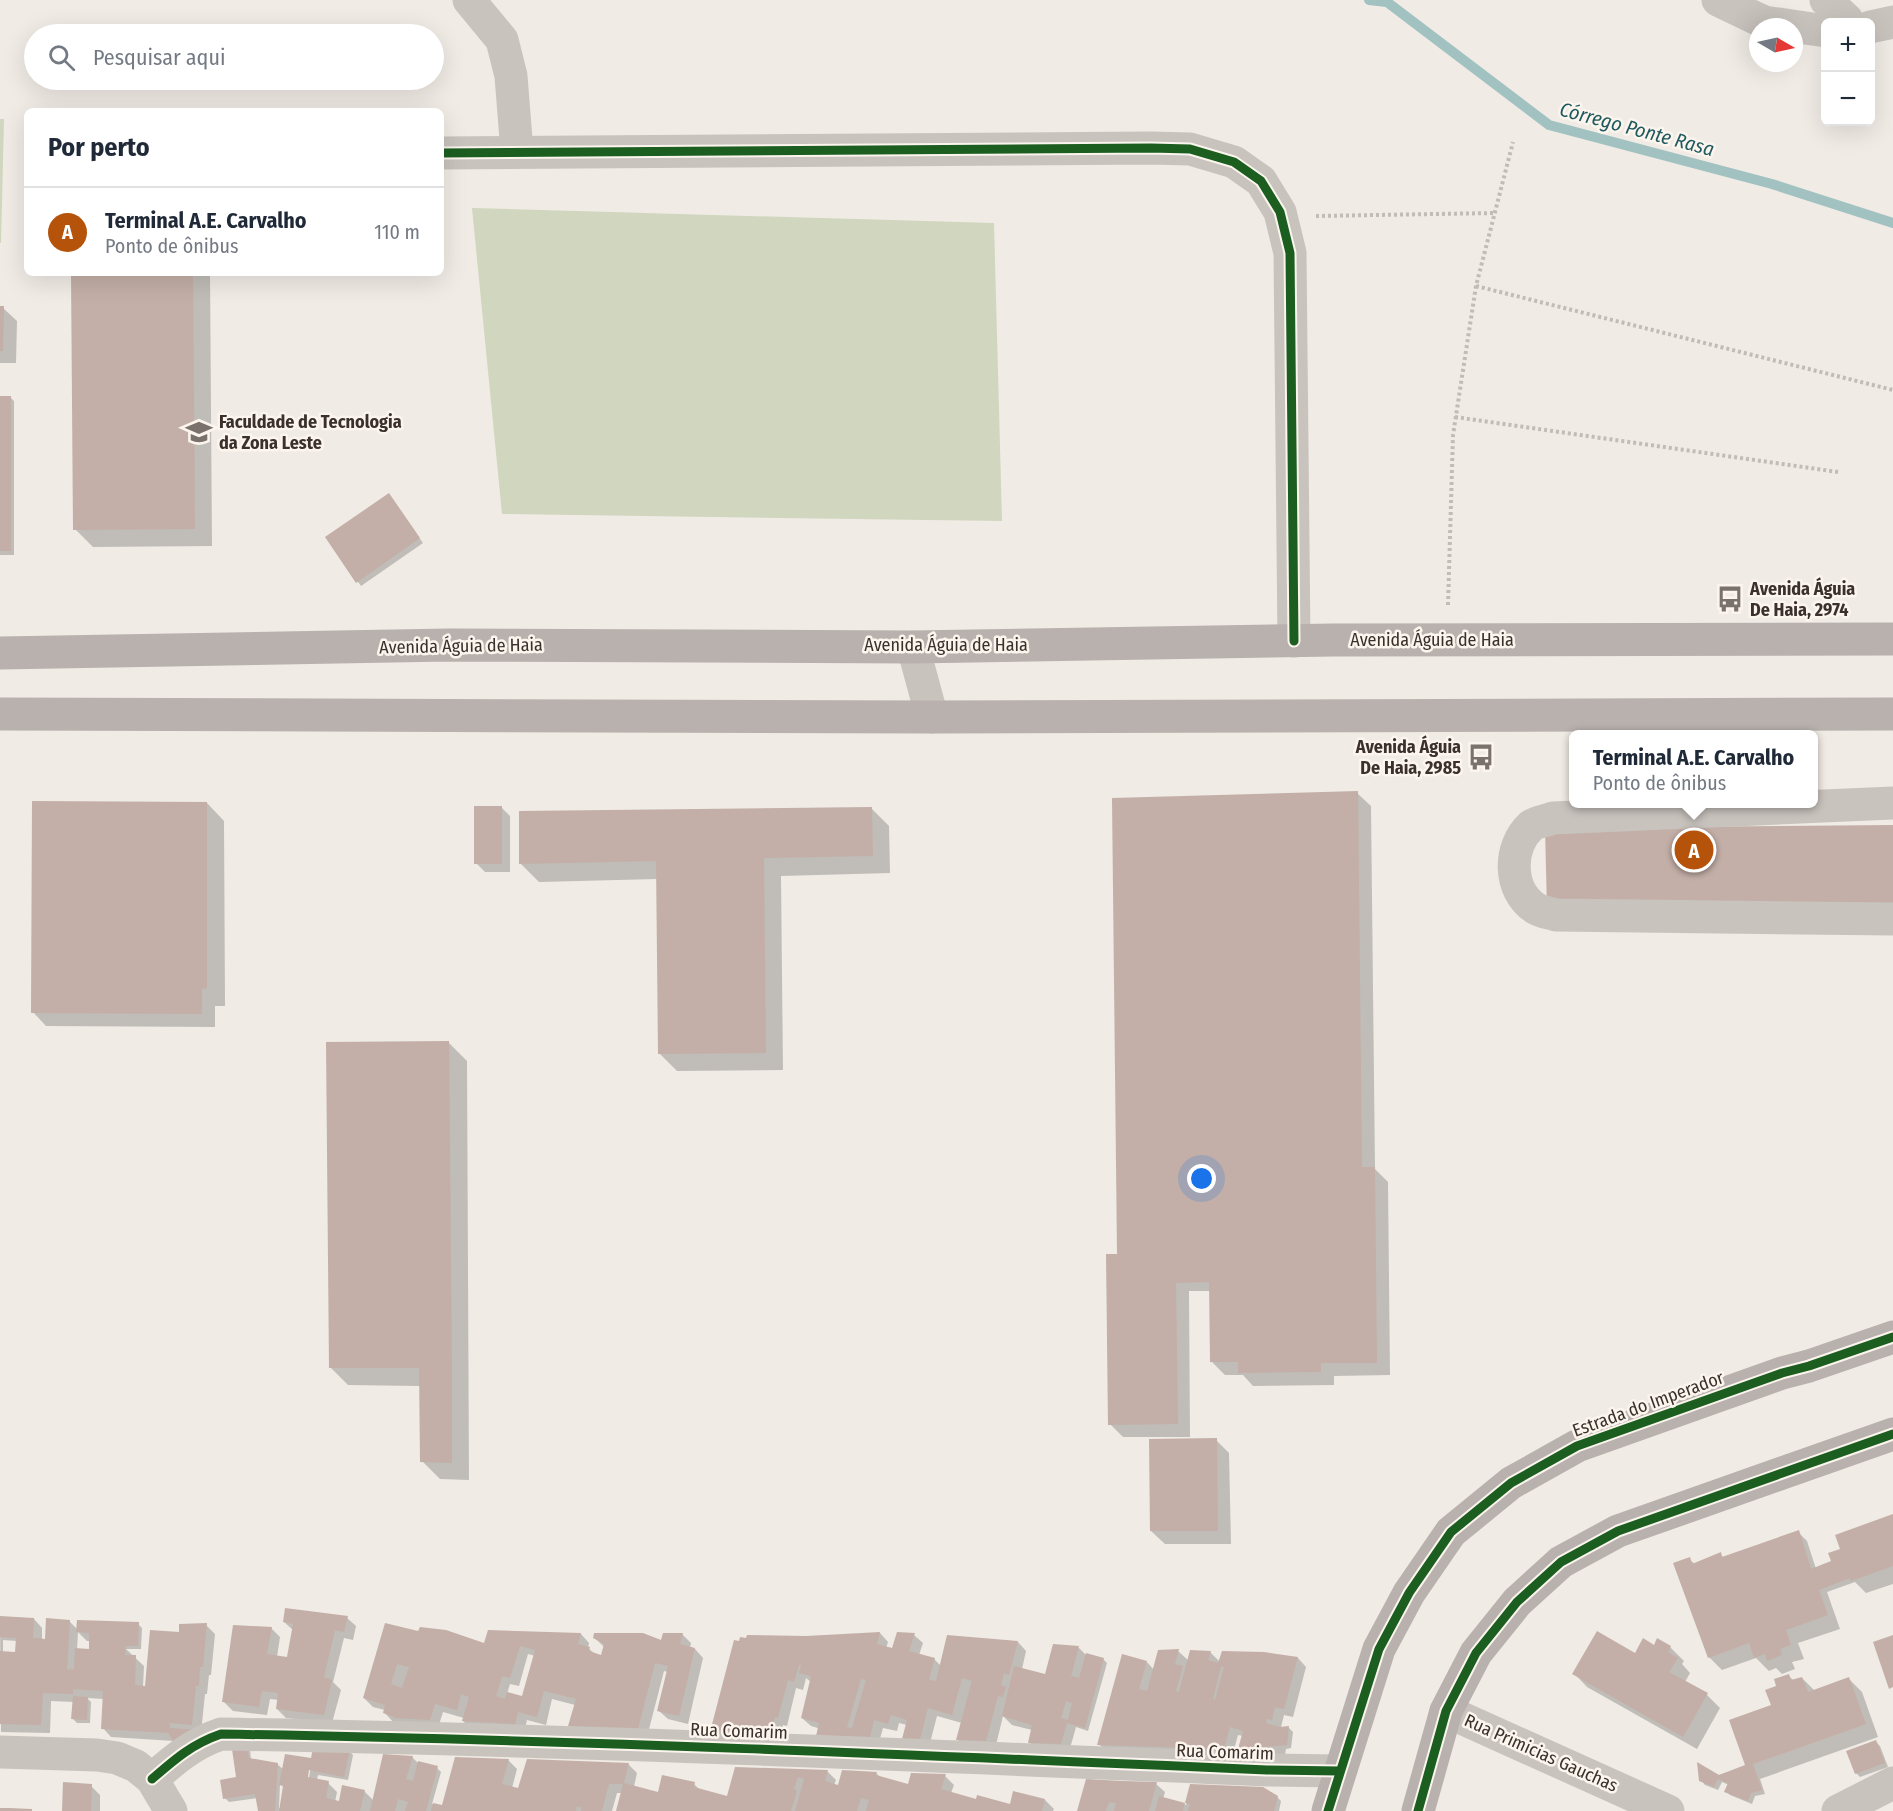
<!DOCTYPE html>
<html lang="pt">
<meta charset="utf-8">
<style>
body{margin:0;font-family:"Fira Sans Condensed",sans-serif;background:#f6f6f7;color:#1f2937}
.controls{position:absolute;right:18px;top:18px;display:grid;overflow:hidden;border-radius:9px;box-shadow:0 6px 24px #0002}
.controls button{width:54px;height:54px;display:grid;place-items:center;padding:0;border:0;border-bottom:2px solid #e0e1e3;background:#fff;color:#1f2937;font:30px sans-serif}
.compass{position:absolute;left:1749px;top:18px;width:54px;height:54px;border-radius:50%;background:#fff;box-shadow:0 6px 24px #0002;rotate:99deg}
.you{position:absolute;left:1202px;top:1179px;width:21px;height:21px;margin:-15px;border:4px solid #fff;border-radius:50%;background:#1a73e8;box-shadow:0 0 0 9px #1a73e833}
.badge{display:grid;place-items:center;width:39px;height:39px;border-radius:50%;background:#b45309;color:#fff;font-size:20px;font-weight:700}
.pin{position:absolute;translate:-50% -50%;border:3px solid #fff;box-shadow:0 2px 6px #0006}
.popup{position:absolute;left:1569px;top:730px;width:249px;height:78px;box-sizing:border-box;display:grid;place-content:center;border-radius:9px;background:#fff;filter:drop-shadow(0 2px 4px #0005);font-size:20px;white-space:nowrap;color:#747a83}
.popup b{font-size:22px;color:#1f2937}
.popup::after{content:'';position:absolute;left:50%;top:100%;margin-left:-12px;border:12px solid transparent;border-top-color:#fff}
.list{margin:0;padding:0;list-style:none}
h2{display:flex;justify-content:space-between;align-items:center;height:78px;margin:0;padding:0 24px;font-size:26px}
h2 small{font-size:20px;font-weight:400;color:#747a83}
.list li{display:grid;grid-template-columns:39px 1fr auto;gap:18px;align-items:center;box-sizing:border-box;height:90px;padding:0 24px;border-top:2px solid #e0e1e3}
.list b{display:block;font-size:22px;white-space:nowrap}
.list p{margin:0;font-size:20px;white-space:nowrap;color:#747a83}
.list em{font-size:20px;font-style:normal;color:#747a83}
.icon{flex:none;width:33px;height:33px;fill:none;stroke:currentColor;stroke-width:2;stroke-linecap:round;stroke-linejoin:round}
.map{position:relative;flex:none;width:1893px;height:1811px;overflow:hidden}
.search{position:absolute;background:#fff;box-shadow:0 6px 24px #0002;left:24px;top:24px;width:420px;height:66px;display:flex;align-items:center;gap:15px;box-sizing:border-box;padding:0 21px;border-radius:33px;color:#747a83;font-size:22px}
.panel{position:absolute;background:#fff;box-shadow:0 6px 24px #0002;left:24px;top:108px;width:420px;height:168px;border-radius:9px}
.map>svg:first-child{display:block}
</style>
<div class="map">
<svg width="1893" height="1811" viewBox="0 0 1893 1811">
<rect width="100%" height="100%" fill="#f0ebe5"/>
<g fill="#d1d6bf">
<path d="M0,119H4L1,243H0Z"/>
<path d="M472,208L994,223L1002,521L502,514Z"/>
</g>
<g fill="#0003" fill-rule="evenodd">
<path d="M73,273H210L212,546L93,547L75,529Z"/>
<path d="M0,308H3L17,321L16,363H0Z"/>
<path d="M0,397H10L14,401V555H0Z"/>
<path d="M389,495L423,543L361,586L327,538Z"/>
<path d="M1357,793L1371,806L1375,1169L1388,1182L1390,1375L1334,1376V1385L1253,1386L1243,1375H1225L1212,1362L1211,1291H1189L1190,1437H1123L1110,1424L1119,1255Z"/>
<path d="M207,803L224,821L225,1006H215V1027L46,1026L33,1012Z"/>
<path d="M501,807L510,816V872H485L476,863Z"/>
<path d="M871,808L889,826L890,873L781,876L783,1070L677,1071L659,1053L657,879L539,882L521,864Z"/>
<path d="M449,1043L467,1061L469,1480L440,1479L422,1461L420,1386L348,1385L330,1367Z"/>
<path d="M1216,1440L1229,1453L1231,1544H1165L1151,1531Z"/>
<path d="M1893,1515V1584L1866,1593L1855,1582L1827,1592L1840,1629L1798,1643L1804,1659L1792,1662L1795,1669L1782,1674L1776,1668L1769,1671L1756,1658L1722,1670L1709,1657L1689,1559L1695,1564L1720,1554L1724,1558L1798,1532L1807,1541L1816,1569L1833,1562L1842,1550Z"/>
<path d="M0,1617L34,1619L42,1628V1640H47L69,1621L78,1630L138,1624L142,1628L141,1649H126L144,1666L143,1687H146L180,1634L206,1625L215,1634L211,1675H209L207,1694H205L201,1733L174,1741L111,1737L103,1728L104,1699L87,1698L91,1702L90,1723H77L73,1719L74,1702L51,1701L50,1733L1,1732ZM78,1632L87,1641H91L90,1651L77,1650ZM3,1640L17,1641L16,1653H3Z"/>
<path d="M347,1618L356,1626L353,1640L344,1638L333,1682L341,1690L332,1723L286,1718L277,1709L279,1700L270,1699L267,1715L233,1711L224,1702L271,1628L280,1637L277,1657L289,1659L293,1630L284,1622Z"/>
<path d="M419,1632L485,1645L581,1634L589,1643L588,1648L595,1654L602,1656L604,1647L595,1638L662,1641L682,1634L691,1643L690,1648L695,1649L703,1658L688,1724L668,1719L659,1711L668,1672L664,1671L647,1737L578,1734L569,1725L575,1705L552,1699L546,1725L527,1720L524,1732L472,1730L463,1721L464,1718L443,1712L438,1728L393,1722L385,1713V1710L373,1707L364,1698ZM528,1654L535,1656L523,1698L507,1694L510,1684L519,1686Z"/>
<path d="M880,1633L888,1642L886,1648L893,1650L914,1635L923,1643L919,1655L934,1659L941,1666L1018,1642L1026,1651L1022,1669L1046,1676L1054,1646L1079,1648L1087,1656L1103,1659L1107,1663L1088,1731L1076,1727L1069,1752L1038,1751L1029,1742L1032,1730L1012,1725L1003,1716L995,1749H966L958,1740L962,1723L937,1716L929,1747H912L907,1725L899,1723L897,1731L883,1728L878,1746L811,1726L802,1718L811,1682L806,1678L803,1690L796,1688L787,1726L783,1725L779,1742L721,1740L806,1638Z"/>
<path d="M1654,1647H1670L1684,1661L1682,1664L1690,1673L1685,1682L1707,1695L1720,1708L1697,1749L1587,1687L1574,1673L1636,1655Z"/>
<path d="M1178,1651L1189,1661L1210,1652L1220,1662L1298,1658L1306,1667L1293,1717L1284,1715L1281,1727L1289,1728L1293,1732L1291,1748L1286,1749L1285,1755L1249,1757L1240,1748L1243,1736L1238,1735L1232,1757L1107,1753L1099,1744L1147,1662L1154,1670Z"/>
<path d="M1789,1676L1794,1681L1802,1678L1815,1691L1849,1679L1862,1692L1878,1737L1760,1779L1765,1794L1755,1796L1752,1804L1730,1795L1726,1791L1729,1785L1722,1782L1718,1790L1705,1785L1701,1780L1747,1767L1773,1706L1778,1687Z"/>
<path d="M1876,1742L1880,1746L1888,1767L1860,1777L1856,1773Z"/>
<path d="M233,1744L250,1749L251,1760L277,1764L284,1770L310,1760L349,1751L353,1755L348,1780L318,1775L317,1780L328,1783L337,1792L335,1802L341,1803L364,1791L374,1801L412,1757L418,1763L437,1768L441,1772L432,1804L443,1807L508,1760L517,1769L512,1788L519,1790L628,1764L637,1773L634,1787L659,1793L694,1784L701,1791L728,1798L736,1768L827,1771L836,1780L834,1785L839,1787L843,1772L877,1774L881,1778L909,1786L945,1776L954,1785L951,1793L977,1801L1011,1806L1045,1800L1054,1809L1053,1811H618L623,1793H617L612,1811H259L257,1798L229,1802L225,1798L238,1778ZM308,1765H311L309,1778H306ZM280,1784L285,1788L281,1809L279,1808Z"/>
<path d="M1156,1784L1165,1792L1163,1799L1186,1805L1191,1785L1277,1797L1281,1801L1279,1811H1079Z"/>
<path d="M91,1786L100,1795V1811H64Z"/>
</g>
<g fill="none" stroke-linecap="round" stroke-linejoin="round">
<path stroke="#a1c2c1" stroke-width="10" d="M1369,0L1387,2L1549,125L1772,184L1893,223"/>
</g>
<g fill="#c3afa7" fill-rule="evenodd">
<path d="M71,273H193L195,529L73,530Z"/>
<path d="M0,306H4L3,351H0Z"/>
<rect x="0" y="396" width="11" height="155"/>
<path d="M389,493L420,538L356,583L325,537Z"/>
<path d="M1358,791L1362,1167H1375L1377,1363H1321V1372L1238,1373V1362H1210L1209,1282L1176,1283L1178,1424L1108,1425L1106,1254H1117L1112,798Z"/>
<path d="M32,801L207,802V988L202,989V1014L31,1013Z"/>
<rect x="474" y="806" width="28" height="58"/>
<path d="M872,807L873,856L764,858L766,1053L658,1054L656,861L519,864V811Z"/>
<path d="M1893,825V907L1547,910L1545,828Z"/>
<path d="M449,1041L452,1367V1463L420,1462L419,1368H329L326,1042Z"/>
<path d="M1217,1438L1218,1531H1150L1149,1439Z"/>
<path d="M1893,1514V1566L1851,1581L1850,1578L1819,1590L1828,1615L1786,1630L1791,1645L1780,1649L1782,1655L1767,1661L1765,1654L1754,1658L1749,1643L1708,1658L1673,1563L1690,1557L1692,1564L1721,1552L1722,1557L1799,1530L1811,1569L1831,1561L1828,1553L1840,1549L1835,1535Z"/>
<path d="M285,1608L348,1616L344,1632L335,1630L324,1677L332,1680L324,1715L276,1709L278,1693L262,1691L259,1707L222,1702L233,1625L272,1627L267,1654L287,1657L293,1624L283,1622Z"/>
<path d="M0,1616L34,1618L33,1638H36L45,1639L46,1618L70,1620L67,1670L74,1669L75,1648L89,1649V1633L76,1632L77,1620L139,1622L138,1646H126L125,1655H136L135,1685L145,1686L150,1630L179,1632V1624L207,1623L203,1667H200L199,1686H196L192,1725L170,1723V1728L198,1730L177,1752L169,1733L101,1729L103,1691L73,1689V1694L43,1693L41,1725L0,1724V1651L15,1652L16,1638L0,1637Z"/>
<path d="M385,1623L418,1631L420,1627L446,1630L484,1643L488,1630L581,1633L578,1644L590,1647L589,1651L601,1655L604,1644L593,1638L594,1633H643L661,1640L663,1633H683L680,1644L695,1648L679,1716L657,1711L668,1666L655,1663L638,1729L568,1726L576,1699L544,1691L537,1717L518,1712L515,1724L462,1721L469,1697L461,1694L457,1710L435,1704L430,1720L394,1718V1717L383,1713L385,1705L363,1698ZM520,1646L535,1650L522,1696L507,1692L505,1699L496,1696L502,1676L510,1678ZM397,1664L409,1667L402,1688L391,1684Z"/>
<path d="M1597,1631L1635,1653L1643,1638L1654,1645L1657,1638L1671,1646L1668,1652L1678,1658L1669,1672L1708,1693L1683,1737L1572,1674Z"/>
<path d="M880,1632L877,1644L892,1648L897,1632L915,1633L909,1651L935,1658L929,1680L936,1681L947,1635L1018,1641L1009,1675L1004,1673L1001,1685L1006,1687L1003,1697L998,1696L986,1741L956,1740L972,1681L962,1678L952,1715L928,1708L920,1739H902L907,1720L891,1715L888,1724L874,1720L870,1737L816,1736L819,1723L801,1718L811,1676L799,1673L801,1665H799L794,1682L788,1680L778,1718L775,1717L770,1734L710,1732L734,1640L739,1641L740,1637L746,1638L747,1635L806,1636ZM861,1679L866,1680L852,1728L847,1727Z"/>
<path d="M1893,1635V1687L1889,1689L1873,1642Z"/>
<path d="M1053,1644L1079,1646L1071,1676L1079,1678L1086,1653L1104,1658L1085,1728L1067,1723L1061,1744L1028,1743L1032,1725L1002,1716L1014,1666L1045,1674ZM1066,1701L1072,1703L1068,1720L1061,1718Z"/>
<path d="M1179,1649L1175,1664L1183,1666L1176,1691L1179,1692L1190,1650L1211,1651L1208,1660L1218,1663L1222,1651L1264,1652L1298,1657L1284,1709L1275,1707L1272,1720L1267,1719L1266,1723L1279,1727L1289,1726L1287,1745L1238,1749L1243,1731L1230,1727L1224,1749L1097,1745L1122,1654L1147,1661L1139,1689L1147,1691L1158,1650ZM1221,1667H1224L1215,1700L1213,1699Z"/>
<path d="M1789,1674L1791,1680L1802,1677L1808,1692L1849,1677L1866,1724L1753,1764L1762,1790L1751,1793L1748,1801L1724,1792L1728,1783L1718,1779L1714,1787L1699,1781L1697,1762L1719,1775L1745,1765L1729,1720L1771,1705L1765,1690L1776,1686L1774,1679Z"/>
<path d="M73,1696L88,1697L87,1720L71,1719Z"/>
<path d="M1876,1740L1885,1763L1855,1774L1846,1751Z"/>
<path d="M231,1742L246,1743L249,1758L278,1763L275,1811H258L255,1794L223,1799L220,1780L236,1777Z"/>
<path d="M313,1748L350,1750L344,1777L309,1770L308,1777L329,1781L326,1798L339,1801L342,1785L365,1790L360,1811H279L283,1786L279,1785L285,1754L311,1758Z"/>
<path d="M383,1754L413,1756L406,1779L413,1781L418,1761L438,1766L426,1811H405L408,1802L398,1799L395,1811H370Z"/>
<path d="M455,1757L509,1759L502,1784L518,1788L527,1759L629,1763L624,1783L658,1792L662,1775L695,1782L694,1787L727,1796L735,1767L828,1770L825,1781L838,1785L842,1770L877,1772L876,1775L908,1784L911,1773L946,1774L941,1789L976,1799L977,1795L1010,1804L1013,1791L1045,1799L1042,1811H866L869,1800L861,1798L857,1811H795L804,1779L798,1777L794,1789L797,1791L791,1811H616L623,1784H609L602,1811H581L582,1808L577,1806L576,1811H431L433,1803L442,1805Z"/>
<path d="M1086,1779L1122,1781L1157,1782L1149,1811H1114L1116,1803L1109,1802L1106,1811H1077Z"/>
<path d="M63,1782L92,1784L91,1811H62Z"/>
<path d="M1190,1784L1263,1787L1278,1796L1274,1811H1188L1190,1804L1185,1803Z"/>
<path d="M1159,1796L1185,1803L1183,1811H1155Z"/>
<path d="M0,1808H9L32,1809V1811H0Z"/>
</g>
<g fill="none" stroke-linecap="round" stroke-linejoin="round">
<g stroke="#c2bbb6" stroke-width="4" stroke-dasharray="3 3" stroke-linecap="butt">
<path d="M1316,216L1495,213"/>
<path d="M1476,286L1893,390"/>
<path d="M1455,417L1838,472"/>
<path d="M1448,605L1453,435L1476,286L1513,142"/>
</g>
<g stroke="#c9c3be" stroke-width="33">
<path d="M469,0L502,40L511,76L517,152"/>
<path d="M1718,0L1764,22L1826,31"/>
<path d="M1826,0L1847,20"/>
<path d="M1870,27L1893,22"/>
<path d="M441,153L1151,148L1190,149L1234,162L1261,181L1280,212L1290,253L1294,641"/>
<path d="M913,647L932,717"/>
<path d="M1893,803L1553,818C1546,821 1536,822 1531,826C1508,847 1508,890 1535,908C1541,912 1550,913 1556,915L1893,919"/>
<path d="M1446,1711L1668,1811"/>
<path d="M0,1752L97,1755L117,1758L136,1766L152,1779L171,1811"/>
<path d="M152,1779C175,1759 192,1744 221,1734C570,1740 919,1755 1267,1770L1339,1771"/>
<path d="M1838,1811L1893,1783"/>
</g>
<g stroke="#b8b1ad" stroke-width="33">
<path d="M0,653L449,645L913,647L1334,640L1893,639"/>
<path d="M0,714L932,717L1893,714"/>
<path d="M1328,1811L1379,1649L1409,1593L1451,1532L1511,1483L1577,1446L1782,1373L1809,1366L1893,1337"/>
<path d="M1418,1811L1446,1711L1476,1653L1517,1602L1561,1562L1618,1531L1893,1434"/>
</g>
<g stroke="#fbf5ee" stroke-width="13">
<g id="cycleway">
<path d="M441,153L1151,148L1190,149L1234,162L1261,181L1280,212L1290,253L1294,641"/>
<path d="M152,1779C175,1759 192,1744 221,1734C570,1740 919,1755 1267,1770L1339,1771"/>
<path d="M1328,1811L1379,1649L1409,1593L1451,1532L1511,1483L1577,1446L1782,1373L1809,1366L1893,1337"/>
<path d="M1418,1811L1446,1711L1476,1653L1517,1602L1561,1562L1618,1531L1893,1434"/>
</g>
</g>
<use href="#cycleway" stroke="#1b5e20" stroke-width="9"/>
</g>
<defs>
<g id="university-bare" transform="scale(2.07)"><path d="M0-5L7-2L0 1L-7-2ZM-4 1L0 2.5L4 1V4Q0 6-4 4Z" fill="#7a716c" stroke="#fbf5ee" stroke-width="2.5" paint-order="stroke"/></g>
<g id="bus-bare" transform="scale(2.07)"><path d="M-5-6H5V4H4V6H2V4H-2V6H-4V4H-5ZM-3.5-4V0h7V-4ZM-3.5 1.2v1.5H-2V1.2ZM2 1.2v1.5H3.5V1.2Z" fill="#7a716c" stroke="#fbf5ee" stroke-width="2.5" paint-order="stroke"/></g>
</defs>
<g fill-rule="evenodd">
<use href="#university-bare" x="199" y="432"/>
<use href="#bus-bare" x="1730" y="599"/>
<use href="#bus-bare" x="1481" y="757"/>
</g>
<g text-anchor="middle" stroke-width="5" stroke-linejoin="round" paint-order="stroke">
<g font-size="18" font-weight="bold" fill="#3b302b" stroke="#fbf5ee" text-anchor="start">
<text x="219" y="428">Faculdade de Tecnologia<tspan x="219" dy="21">da Zona Leste</tspan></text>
<text x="1750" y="595">Avenida Águia<tspan x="1750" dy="21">De Haia, 2974</tspan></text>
<text x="1461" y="753" text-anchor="end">Avenida Águia<tspan x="1461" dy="21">De Haia, 2985</tspan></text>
</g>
<g font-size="18" fill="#3b302b" stroke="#fbf5ee">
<text x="1432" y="646">Avenida Águia de Haia</text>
<text x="946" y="651">Avenida Águia de Haia</text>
<text transform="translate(461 646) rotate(-1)" y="6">Avenida Águia de Haia</text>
<text transform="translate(1648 1404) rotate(-20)" y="6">Estrada do Imperador</text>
<text transform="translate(739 1731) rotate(2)" y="6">Rua Comarim</text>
<text transform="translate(1225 1752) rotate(2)" y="6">Rua Comarim</text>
<text transform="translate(1541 1753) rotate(24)" y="6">Rua Primicias Gauchas</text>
</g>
<g font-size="20" font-style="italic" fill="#1f5a5e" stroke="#fbf5ee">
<text transform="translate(1637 129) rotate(15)" y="7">Córrego Ponte Rasa</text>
</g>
</g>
</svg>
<div class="controls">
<button>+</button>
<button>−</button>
</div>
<svg class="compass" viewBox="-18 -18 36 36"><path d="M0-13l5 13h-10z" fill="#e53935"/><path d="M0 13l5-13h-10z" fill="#747a83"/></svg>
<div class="you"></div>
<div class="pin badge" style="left:1694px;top:850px">A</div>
<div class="popup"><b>Terminal A.E. Carvalho</b>Ponto de ônibus</div>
<div class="search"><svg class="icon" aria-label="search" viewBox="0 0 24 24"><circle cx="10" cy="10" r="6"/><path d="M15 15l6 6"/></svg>Pesquisar aqui</div>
<section class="panel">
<h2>Por perto<small></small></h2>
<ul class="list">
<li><span class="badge">A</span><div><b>Terminal A.E. Carvalho</b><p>Ponto de ônibus</p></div><em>110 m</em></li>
</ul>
</section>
</div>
